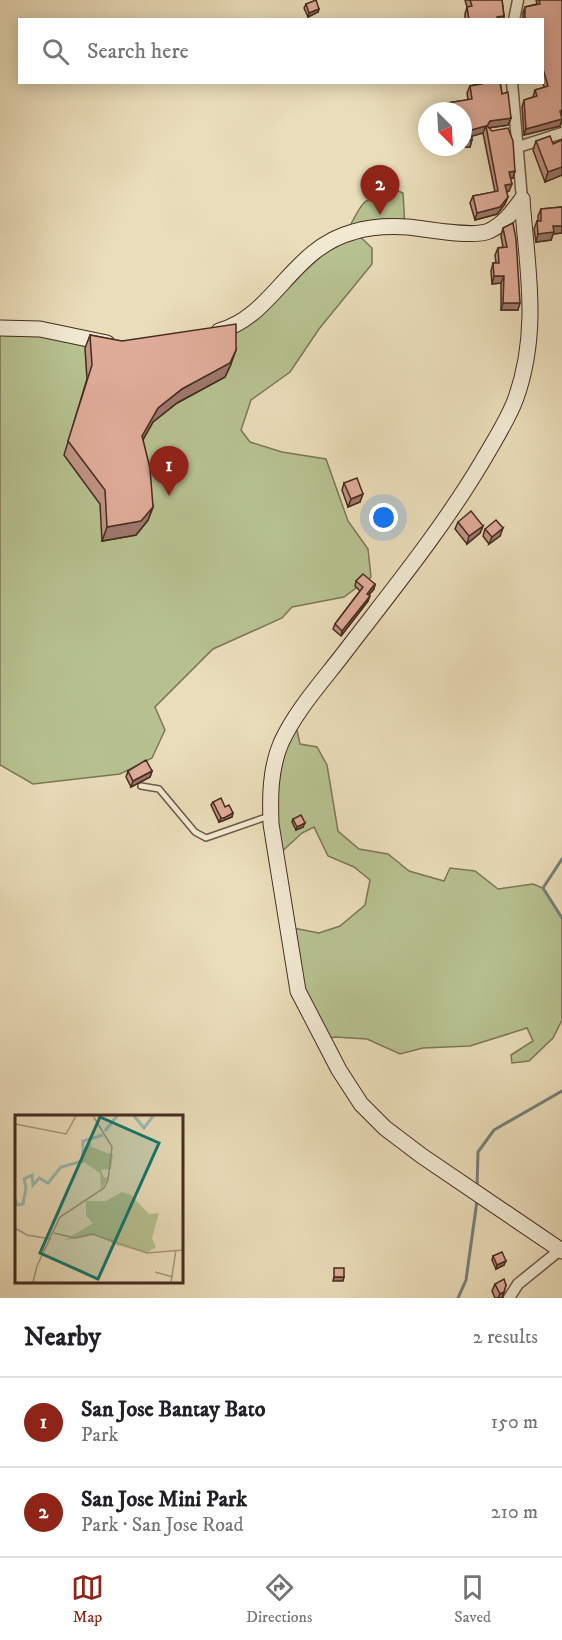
<!DOCTYPE html>
<meta charset="utf-8">
<style>
body{margin:0;font-family:"IM FELL DW Pica",serif;background:#f2f2f2;color:#202124}
.compass{position:absolute;left:418px;top:102px;width:54px;height:54px;border-radius:50%;background:#fff;box-shadow:0 3px 15px #0003;rotate:156deg}
.you{position:absolute;left:384px;top:518px;width:21px;height:21px;margin:-15px;border:4px solid #fff;border-radius:50%;background:#1a73e8;box-shadow:0 0 0 9px #1a73e833}
.badge{display:grid;place-items:center;width:39px;height:39px;border-radius:50%;background:#8f2418;color:#fff;font-size:20px;font-weight:700}
.pin{position:absolute;translate:-50% -50px;filter:drop-shadow(0 2px 3px #0008)}
.pin::after{content:'';position:absolute;top:32px;width:21px;height:18px;background:inherit;clip-path:polygon(0 0,100% 0,50% 100%)}
.list{margin:0;padding:0;list-style:none}
h2{display:flex;justify-content:space-between;align-items:center;height:78px;margin:0;padding:0 24px;font-size:26px}
h2 small{font-size:20px;font-weight:400;color:#757577}
.list li{display:grid;grid-template-columns:39px 1fr auto;gap:18px;align-items:center;box-sizing:border-box;height:90px;padding:0 24px;border-top:2px solid #e0e0e0}
.list b{display:block;font-size:22px;white-space:nowrap}
.list p{margin:0;font-size:20px;white-space:nowrap;color:#757577}
.list em{font-size:20px;font-style:normal;color:#757577}
.icon{flex:none;width:33px;height:33px;fill:none;stroke:currentColor;stroke-width:2;stroke-linecap:round;stroke-linejoin:round}
.map{position:relative;flex:none;width:562px;height:1298px;overflow:hidden}
.search{position:absolute;background:#fff;box-shadow:0 3px 15px #0003;left:18px;right:18px;top:18px;height:66px;display:flex;align-items:center;gap:15px;box-sizing:border-box;padding:0 21px;border-radius:0px;color:#757577;font-size:22px}
.sheet{height:258px;background:#fff}
nav{display:flex;justify-content:space-around;align-items:center;box-sizing:border-box;height:84px;border-top:2px solid #e0e0e0;background:#fff;font-size:16px;color:#757577}
nav a{display:grid;justify-items:center;gap:3px}
nav .on{color:#8f2418}
.map>svg:first-child{display:block}
</style>
<div class="map">
<svg width="562" height="1298" viewBox="0 0 562 1298">
<rect width="100%" height="100%" fill="#eaddba"/>
<filter id="stains"><feTurbulence type="fractalNoise" baseFrequency=".00333" numOctaves="4"/><feColorMatrix values="0 0 0 0 .2 0 0 0 0 .09 0 0 0 0 .02 0 0 0 .5 -.17"/></filter>
<radialGradient id="worn" r=".72"><stop offset=".6" stop-color="#630" stop-opacity="0"/><stop offset="1" stop-color="#630" stop-opacity=".3"/></radialGradient>
<g fill="#b7c190" stroke="#7e7658" stroke-width="1.5">
<path d="M398,191L403,193L405,227L355,232L372,248V264L319,329L290,372L251,400L241,430L250,442L282,452L326,459L348,521L368,549L371,577L344,597L292,607L282,618L213,649L155,707L165,730L152,758L120,774L33,784L0,765V329L116,345L231,328L350,226C369,189 365,204 398,191Z"/>
<path d="M295,721L300,744L317,747L327,765L338,831L359,849L388,854L409,871L444,881L450,868L475,871L498,889L533,884L543,888L562,918V1020L553,1038L529,1061L512,1063L511,1055L533,1041L527,1028L470,1046L423,1048L400,1054L367,1039L335,1037L322,1040L305,1008L288,927L319,933L340,926L365,905L370,880L354,867L328,856L314,827L302,833L276,857L270,799Z"/>
</g>
<g fill="none" stroke-linecap="round" stroke-linejoin="round">
<g stroke="#778179" stroke-width="3">
<path d="M562,859L543,888L562,918"/>
<path d="M477,1188L478,1152L494,1130L562,1091"/>
<path d="M458,1298L466,1280L477,1201"/>
</g>
<g stroke="#6e5846" stroke-width="8">
<path id="lane" d="M141,786L159,789L195,832L206,838L269,816"/>
</g>
<g stroke="#6e5846" stroke-width="13">
<g id="street">
<path d="M514,20L518,0"/>
<path d="M512,82L522,199"/>
<path d="M518,147L562,133"/>
<path d="M509,1298L518,1284L560,1250"/>
</g>
</g>
<g stroke="#452b1f" stroke-width="17">
<g id="secondary">
<path d="M522,199C527,268 540,330 516,398C508,420 494,441 482,462C441,531 389,594 341,657C320,684 295,712 281,743C270,769 270,797 271,824L298,991L339,1070L361,1104L385,1128L422,1156L562,1251"/>
<path d="M0,328L40,329L107,343"/>
<path d="M219,331C273,317 292,248 353,232C369,227 391,226 408,227C427,229 472,238 489,231C504,224 513,211 522,199"/>
</g>
</g>
<use href="#lane" stroke="#f1e9d2" stroke-width="5"/>
<use href="#street" stroke="#f1e9d2" stroke-width="10"/>
<use href="#secondary" stroke="#f1e9d2" stroke-width="15"/>
</g>
<g fill="#c19484" stroke="#452b1f" stroke-width="1.5">
<path d="M465,0H502L504,16L503,20H465V14L467,7Z"/>
<path d="M536,0H562V120L560,126L524,135L522,107L524,100L533,97L535,90L544,88L543,82V20H523V13L525,7L537,4Z"/>
<path d="M306,4L318,12L308,17L304,8Z"/>
<path d="M478,82H500L502,94L511,118L508,125L489,128L515,171L513,178H510L509,191H507L505,204L497,214L475,220L470,203L473,196L495,192L483,133L472,136L470,147H463V111H445V110L447,103L468,100L467,93L470,86L478,84Z"/>
<path d="M562,140V175L545,182L533,150L536,141L553,144Z"/>
<path d="M562,207V233L553,234L551,240L536,242L534,229L537,221H538V216L541,209Z"/>
<path d="M513,223L518,310H501V283L492,284L491,271L493,263H496L495,255L498,248L503,247L501,236L503,228Z"/>
<path d="M90,335L231,364L225,377L177,403L153,422L143,440L153,507L148,520L136,535L102,541L100,504L64,455L87,379L85,348Z"/>
<path d="M344,483L360,502L348,507L342,490Z"/>
<path d="M458,522L483,526L480,533L467,544L455,529Z"/>
<path d="M485,529L500,536L489,544L483,536Z"/>
<path d="M356,581L375,584L374,589L369,595L368,601L341,636L333,629L335,624L360,591L355,586Z"/>
<path d="M128,771H152L150,777L131,787L126,777Z"/>
<path d="M213,802L225,807L232,817L222,821L219,822L211,805Z"/>
<path d="M293,819L303,827L296,830L292,822Z"/>
<path d="M493,1256L504,1265L496,1269L492,1260Z"/>
<path d="M495,1284L506,1285L502,1298H495L492,1291Z"/>
</g>
<g fill="#9d786c" stroke="#452b1f" stroke-width="1.5">
<path d="M319,9L318,12L308,17L309,13Z"/>
<path d="M504,16L503,20H496L497,17Z"/>
<path d="M511,118L508,125L486,128L490,121Z"/>
<path d="M562,119L560,126L524,135L526,129Z"/>
<path d="M486,126L483,133L469,137L471,130Z"/>
<path d="M465,140H472L470,147H463Z"/>
<path d="M562,159V175L545,182L548,172Z"/>
<path d="M515,171L513,178L506,179L509,172Z"/>
<path d="M512,184L509,191L503,192L505,185Z"/>
<path d="M508,197L505,204L497,214L475,220L477,213Z"/>
<path d="M553,226H562V233L553,234L551,240L536,242L538,234Z"/>
<path d="M494,276H504L501,283L492,284Z"/>
<path d="M503,303H520L518,310H501Z"/>
<path d="M236,350L231,364L225,377L177,403L153,422L137,450L142,436L158,408L182,389Z"/>
<path d="M363,494L360,502L348,507L351,499Z"/>
<path d="M153,507L148,520L136,535L102,541L107,527Z"/>
<path d="M483,526L480,533L467,544L469,536Z"/>
<path d="M503,528L500,536L489,544L492,537Z"/>
<path d="M375,584L374,589L365,599L367,594Z"/>
<path d="M370,596L368,601L341,636L342,631Z"/>
<path d="M152,771L150,777L131,787L133,781Z"/>
<path d="M233,813L232,817L222,821L219,822L221,818Z"/>
<path d="M305,823L303,827L296,830L297,827Z"/>
<path d="M506,1261L504,1265L496,1269L497,1265Z"/>
<path d="M334,1277H344L343,1281H333Z"/>
<path d="M504,1292L502,1298H498L500,1294Z"/>
</g>
<g fill="#e0ac9a" stroke="#452b1f" stroke-width="1.5">
<path d="M316,0L319,9L309,13L306,4Z"/>
<path d="M470,0H502L504,16L497,17V20H469L467,7L472,6Z"/>
<path d="M539,0H562V110L560,111L562,119L526,129L524,100L537,96L535,90L548,86L543,69V20H524L525,19V7L540,4Z"/>
<path d="M481,82H500L502,94L508,92L511,118L490,121L487,126L492,131L508,128L513,141L515,171L509,172L512,184L505,185L508,197L500,207L477,213L473,196L498,191L486,126L471,130L472,140H465L463,126V111H449L447,103L472,99L470,86L482,84Z"/>
<path d="M550,136L553,144L562,140V167L548,172L536,141Z"/>
<path d="M562,207V226H553L554,232L538,234L537,221H541V209Z"/>
<path d="M513,223L516,239L520,303H503L504,276H494L493,263H499L498,248L507,247L503,228Z"/>
<path d="M236,324V350L230,363L182,389L158,408L142,436L150,468L153,507L141,521L107,527L105,490L68,441L92,365L90,335L122,341Z"/>
<path d="M357,478L363,494L351,499L344,483Z"/>
<path d="M471,511L483,526L469,536L458,522Z"/>
<path d="M496,520L503,528L492,537L485,529Z"/>
<path d="M363,574L375,584L367,594L370,596L342,631L335,624L363,587L356,581Z"/>
<path d="M146,760L152,771L133,781L128,771Z"/>
<path d="M221,798L225,807L229,805L233,813L224,818H221L213,802Z"/>
<path d="M301,815L305,823L297,827L293,819Z"/>
<path d="M502,1252L506,1261L497,1265L493,1256Z"/>
<rect x="334" y="1268" width="10" height="9"/>
<path d="M504,1279L506,1285L504,1292L500,1294L495,1284Z"/>
</g>
<g transform="translate(15 1115)">
<rect width="168" height="168" fill="#eaddba"/>
<path d="M77,28L76,32L98,40L96,54L86,55L89,63L94,61L86,75L85,58L69,47L66,38ZM107,77L116,80L134,99L144,98L137,123L141,132L132,138L101,130L81,120L50,125L78,108L71,101V86H91Z" fill="#b7c190"/>
<path fill="none" stroke="#98bbb5" stroke-width="3" d="M119,1L129,13L138,1M90,16L102,1M0,84L2,90L8,89L11,73L9,64L17,60L18,70L24,63L33,68L46,52L68,46V26L88,20"/>
<path fill="none" stroke="#a8967c" stroke-width="1.5" d="M0,9L51,19L61,1M0,113L12,120L36,124M39,118L60,123L77,119L132,138L168,135M140,157L158,162M18,167L22,151L45,102L89,73L93,65L97,32L78,1M156,167L161,135"/>
<path fill="#0f766e" fill-opacity="0.15" stroke="#0f766e" stroke-width="3" d="M85,2L144,28L83,164L25,138Z"/>
<rect width="168" height="168" fill="none" stroke="#452b1f" stroke-width="3"/>
</g>
<rect width="100%" height="100%" filter="url(#stains)"/>
<rect width="100%" height="100%" fill="url(#worn)"/>
</svg>
<svg class="compass" viewBox="-18 -18 36 36"><path d="M0-13l5 13h-10z" fill="#e53935"/><path d="M0 13l5-13h-10z" fill="#757577"/></svg>
<div class="you"></div>
<div class="pin badge" style="left:169px;top:496px">1</div>
<div class="pin badge" style="left:380px;top:215px">2</div>
<div class="search"><svg class="icon" aria-label="search" viewBox="0 0 24 24"><circle cx="10" cy="10" r="6"/><path d="M15 15l6 6"/></svg>Search here</div>
</div>
<section class="sheet">
<h2>Nearby<small>2 results</small></h2>
<ul class="list">
<li><span class="badge">1</span><div><b>San Jose Bantay Bato</b><p>Park</p></div><em>150 m</em></li>
<li><span class="badge">2</span><div><b>San Jose Mini Park</b><p>Park · San Jose Road</p></div><em>210 m</em></li>
</ul>
</section>
<nav>
<a class="on"><svg class="icon" aria-label="map" viewBox="0 0 24 24"><path d="M3 6l6-2 6 2 6-2v14l-6 2-6-2-6 2zM9 4v14M15 6v14"/></svg>Map</a>
<a><svg class="icon" aria-label="directions" viewBox="0 0 24 24"><path d="M12 3l9 9-9 9-9-9zM9 14v-3h6M13 9l2 2-2 2"/></svg>Directions</a>
<a><svg class="icon" aria-label="saved" viewBox="0 0 24 24"><path d="M7 4h10v16l-5-4-5 4z"/></svg>Saved</a>
</nav>
